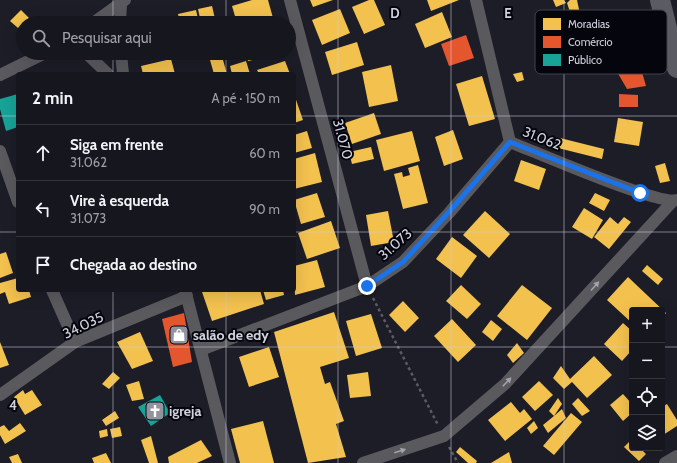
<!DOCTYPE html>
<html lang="pt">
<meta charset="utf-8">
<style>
body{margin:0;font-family:Cabin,sans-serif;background:#1f1f27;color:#f1f3f6}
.controls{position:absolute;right:12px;bottom:12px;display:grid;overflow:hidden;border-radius:4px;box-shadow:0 4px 16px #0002}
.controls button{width:36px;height:36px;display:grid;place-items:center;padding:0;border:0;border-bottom:1px solid #35353c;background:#16161e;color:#f1f3f6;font:20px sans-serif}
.stop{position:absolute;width:12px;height:12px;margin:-9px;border:3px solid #1a73e8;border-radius:50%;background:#fff}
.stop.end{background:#1a73e8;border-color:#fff;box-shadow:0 1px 4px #0008}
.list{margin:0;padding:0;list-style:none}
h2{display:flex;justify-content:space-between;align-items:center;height:52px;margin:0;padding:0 16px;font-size:17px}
h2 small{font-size:13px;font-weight:400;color:#9e9fa4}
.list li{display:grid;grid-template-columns:26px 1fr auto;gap:12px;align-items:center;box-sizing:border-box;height:56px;padding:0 16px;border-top:1px solid #35353c}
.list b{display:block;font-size:15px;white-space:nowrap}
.list p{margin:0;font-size:13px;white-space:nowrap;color:#9e9fa4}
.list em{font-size:13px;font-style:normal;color:#9e9fa4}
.icon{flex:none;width:22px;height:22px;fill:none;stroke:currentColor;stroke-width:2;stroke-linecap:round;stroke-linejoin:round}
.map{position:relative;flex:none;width:677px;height:463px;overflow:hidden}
.search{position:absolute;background:#16161e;box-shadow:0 4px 16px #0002;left:16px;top:16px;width:280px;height:44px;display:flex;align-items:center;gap:10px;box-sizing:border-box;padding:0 14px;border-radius:22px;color:#9e9fa4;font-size:15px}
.panel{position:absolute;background:#16161e;box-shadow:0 4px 16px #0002;left:16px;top:72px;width:280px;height:220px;border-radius:4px}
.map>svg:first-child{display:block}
</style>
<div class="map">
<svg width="677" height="463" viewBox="0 0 677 463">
<rect width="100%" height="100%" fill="#1d1d28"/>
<g fill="#f2c14e">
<path d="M252,0H268L273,18L256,23H237L232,6Z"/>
<path d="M310,0H333L313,7Z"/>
<path d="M369,0H374L385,25L364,34L352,7Z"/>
<path d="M427,0H459L431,11Z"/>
<path d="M553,0H564L566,3L556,7Z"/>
<path d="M570,0H577L580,14L572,18L567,3Z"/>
<path d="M212,6L216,23H201L198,9Z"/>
<path d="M340,9L350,33L322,45L312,20Z"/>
<path d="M21,10L29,18L18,28L10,21Z"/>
<path d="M196,10L199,23H180L178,14Z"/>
<path d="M442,12L452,37L425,48L415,24Z"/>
<path d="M357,42L364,65L332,75L325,52Z"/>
<path d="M208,53H221L227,74H214Z"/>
<path d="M246,53H278V54L248,61Z"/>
<path d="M171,59L175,74H143L141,66Z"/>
<path d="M246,61L250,74H232L230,66Z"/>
<path d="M285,61L290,74H259L257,70Z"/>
<path d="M391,65L398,101L369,107L362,72Z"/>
<path d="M522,72L524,80L517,82L513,74Z"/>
<path d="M482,76L495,119L469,126L456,84Z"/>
<path d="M294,94L303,120L294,123Z"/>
<path d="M374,113L381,134L352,144L345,123Z"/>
<path d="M618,118L643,122L639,146L614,142Z"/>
<path d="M453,130L463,159L444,166L435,137Z"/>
<path d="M307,131L312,148L294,153V135Z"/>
<path d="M412,131L420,161L384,171L376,140Z"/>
<path d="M556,137L604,149L602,159L554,147Z"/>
<path d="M371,147L374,159L352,164L349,152Z"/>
<path d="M315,153L322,182L294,189V159Z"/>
<path d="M521,160L546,169L539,190L514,181Z"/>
<path d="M665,163L670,181L660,183L655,166Z"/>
<path d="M418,165L428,203L403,209L394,174L402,172L403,177L410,175L408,168Z"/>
<path d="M317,193L325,217L301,224L294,200Z"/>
<path d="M595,193L610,200L604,211L589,203Z"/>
<path d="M584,208L603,220L592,239L572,227Z"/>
<path d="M388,211L394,242L371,246L366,215Z"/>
<path d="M485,211L510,234L489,258L463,235Z"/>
<path d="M610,217L618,224L624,217L631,222L609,249L594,237Z"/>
<path d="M331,221L340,248L307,259L298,233Z"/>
<path d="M452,237L477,256L461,278L436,259Z"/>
<path d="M6,252L13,273L0,278V254Z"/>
<path d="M317,260L325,287L295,295L294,266Z"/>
<path d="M647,265L663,279L658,285L642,271Z"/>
<path d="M628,277L666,313L662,318V310H632V323L607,300Z"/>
<path d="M18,278V290H29L31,297L9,304L5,292L0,294V283Z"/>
<path d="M461,285L481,304L467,319L446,301Z"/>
<path d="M522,285L552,308L527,340L497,316Z"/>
<path d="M207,290H260L264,304L212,321L202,292Z"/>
<path d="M263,290H283L284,295L266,300Z"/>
<path d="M403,301L419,318L405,332L389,315Z"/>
<path d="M334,312L349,358L320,367L325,384L330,382L344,421L336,424L346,457L308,463L274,332Z"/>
<path d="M371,314L382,348L356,356L346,321Z"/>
<path d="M452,319L476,345L458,362L434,336Z"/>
<path d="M491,320L502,329L493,341L482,332Z"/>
<path d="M623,323L632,331V350L622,361L604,344Z"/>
<path d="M140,332L153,361L132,369L117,342Z"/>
<path d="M0,342L9,365L0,368Z"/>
<path d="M517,343L524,353L513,363L507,355Z"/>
<path d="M269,347L279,377L249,387L239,357Z"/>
<path d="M594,356L612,375L587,398L572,382L564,389L553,378L561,366L570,379Z"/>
<path d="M113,372L120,378L109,389L102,384Z"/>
<path d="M368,372L371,396L350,398L347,375Z"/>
<path d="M139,381L144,399L132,401L126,385Z"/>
<path d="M539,381L553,395L535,411L522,397Z"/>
<path d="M23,390L25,394L32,390L42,405L25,415L14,397Z"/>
<path d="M623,394L632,404V413L623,421L610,405Z"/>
<path d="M558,398L562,404L554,416L562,409L566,418L548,433L543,425L554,416L549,411Z"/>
<path d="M578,398L590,411L582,416L572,404Z"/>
<path d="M511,402L520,413L524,409L532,419L505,441L488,420Z"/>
<path d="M667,404L677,420V426L663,435L662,407Z"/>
<path d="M115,411L119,418L106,426L102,420Z"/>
<path d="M571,413L582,422L554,455L543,446Z"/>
<path d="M263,421L274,463H240L231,429Z"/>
<path d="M534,421L538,428L531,434L527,428Z"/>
<path d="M20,423L26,431L5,444L0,435V427L4,425L9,431Z"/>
<path d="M120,427L122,436L112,438L110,429Z"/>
<path d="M107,429L108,436L100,438L99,431Z"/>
<path d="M151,436L158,463H149L141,440Z"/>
<path d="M632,439V448H640L646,454L639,461L624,447Z"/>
<path d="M201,440L212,456L197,463H169L168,457Z"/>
<path d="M460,447L477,461L476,463H468L456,452Z"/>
<path d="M509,452L512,463H491Z"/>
<path d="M106,453L111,463H94L92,458Z"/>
<path d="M18,454L22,463H12L9,457Z"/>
</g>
<g fill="#e4572e">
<path d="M466,35L474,58L449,66L441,44Z"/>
<path d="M638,58L646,86L627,89L616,70L602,72L600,62Z"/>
<path d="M619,94L638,95V107H619Z"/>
<path d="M184,313L192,362L173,367L162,319Z"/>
</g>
<g fill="#17a398">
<path d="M18,94V127L6,131L0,109V99Z"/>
<path d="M160,395L170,413L151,426L138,407Z"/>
</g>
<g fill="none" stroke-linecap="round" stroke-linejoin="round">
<g stroke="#5a5b60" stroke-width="2.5" stroke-dasharray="3 3" stroke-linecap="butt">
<path d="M373,298L438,425"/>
<path d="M449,447L458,463"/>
</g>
<g stroke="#59595e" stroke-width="12">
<path d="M290,0L367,286"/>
<path d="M476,0L510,142C536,152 659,206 677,200"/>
<path d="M93,23L125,0"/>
<path d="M120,23L121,4"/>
<path d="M86,53L108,74"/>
<path d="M121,53L123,74"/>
<path d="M0,75L45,53"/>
<path d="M0,151L18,202"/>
<path d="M52,290L75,342"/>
<path d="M185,290L230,463"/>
<path d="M201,350L367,286L403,262L449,213L510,142"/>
<path d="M0,395L75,342L187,296"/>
<path d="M363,463L444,436L505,384L672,202"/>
<path d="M665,463L677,456"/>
</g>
<path stroke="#5a5b63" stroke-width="20" d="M660,0L677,68"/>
</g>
<defs><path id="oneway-solid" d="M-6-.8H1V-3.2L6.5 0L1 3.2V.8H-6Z"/></defs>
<g fill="#a1a2ab">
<use href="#oneway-solid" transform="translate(595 286) rotate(-48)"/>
<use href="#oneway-solid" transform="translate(507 382) rotate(-46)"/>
<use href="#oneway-solid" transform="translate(400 451) rotate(-18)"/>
</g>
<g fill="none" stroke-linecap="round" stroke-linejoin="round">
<path stroke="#1a73e8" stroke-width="5" d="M367,286L403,262L449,212L510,142L640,193"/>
</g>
<path fill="none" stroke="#d1d2df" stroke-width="1" stroke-opacity="0.55" d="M113,0V23M226,0V23M338,0V463M451,0V463M564,0V463M113,53V74M226,53V74M0,116H18M294,116H677M0,232H18M294,232H677M113,290V463M226,290V463M0,347H632M662,347H677"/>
<defs>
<g id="shop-square" transform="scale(1)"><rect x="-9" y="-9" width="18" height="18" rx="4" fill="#92939f" stroke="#05050d"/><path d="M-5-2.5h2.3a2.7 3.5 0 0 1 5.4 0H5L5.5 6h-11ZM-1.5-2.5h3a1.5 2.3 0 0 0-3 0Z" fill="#fff"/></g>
<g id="church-square" transform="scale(1)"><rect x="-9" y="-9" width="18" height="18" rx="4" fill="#92939f" stroke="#05050d"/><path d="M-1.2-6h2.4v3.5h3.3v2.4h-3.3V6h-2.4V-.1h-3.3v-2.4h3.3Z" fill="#fff"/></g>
</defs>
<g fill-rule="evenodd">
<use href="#shop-square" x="179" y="335"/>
<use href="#church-square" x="155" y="411"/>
</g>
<g text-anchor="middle" stroke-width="4" stroke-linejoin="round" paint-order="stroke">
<g font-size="14" fill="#d1d2df" stroke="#05050d">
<text transform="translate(542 138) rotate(22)" y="5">31.062</text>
<text transform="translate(343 139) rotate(75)" y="5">31.070</text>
<text transform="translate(395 244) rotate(-42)" y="5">31.073</text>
<text transform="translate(83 325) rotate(-26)" y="5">34.035</text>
</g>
<g font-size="14" font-weight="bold" fill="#d1d2df" stroke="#05050d" text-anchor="start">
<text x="193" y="340">salão de edy</text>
<text x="169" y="416">igreja</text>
</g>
</g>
<rect x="535" y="10" width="132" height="64" rx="6" fill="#05050d" stroke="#42424c" stroke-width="1"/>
<rect x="543" y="18" width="18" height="12" fill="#f2c14e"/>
<rect x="543" y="36" width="18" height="12" fill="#e4572e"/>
<rect x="543" y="54" width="18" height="12" fill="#17a398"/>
<g font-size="11" fill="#d1d2df">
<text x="568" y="28">Moradias</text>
<text x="568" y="46">Comércio</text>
<text x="568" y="64">Público</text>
</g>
<g font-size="13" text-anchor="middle" font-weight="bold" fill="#d1d2df" stroke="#05050d" stroke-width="4" stroke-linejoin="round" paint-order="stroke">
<text x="395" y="18">D</text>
<text x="508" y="18">E</text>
<text x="13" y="410">4</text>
</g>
</svg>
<div class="controls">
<button>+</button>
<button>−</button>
<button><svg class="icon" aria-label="locate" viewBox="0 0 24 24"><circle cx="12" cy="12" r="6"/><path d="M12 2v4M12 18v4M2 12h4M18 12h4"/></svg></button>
<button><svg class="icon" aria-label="layers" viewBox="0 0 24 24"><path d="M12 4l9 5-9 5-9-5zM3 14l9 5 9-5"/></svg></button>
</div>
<div class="stop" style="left:640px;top:193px"></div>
<div class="stop end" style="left:367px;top:286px"></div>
<div class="search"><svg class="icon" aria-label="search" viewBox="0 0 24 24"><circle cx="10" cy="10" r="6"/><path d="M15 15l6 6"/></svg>Pesquisar aqui</div>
<section class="panel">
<h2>2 min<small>A pé · 150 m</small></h2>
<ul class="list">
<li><svg class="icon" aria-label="ahead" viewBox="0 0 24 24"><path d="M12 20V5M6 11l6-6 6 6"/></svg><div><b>Siga em frente</b><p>31.062</p></div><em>60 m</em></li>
<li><svg class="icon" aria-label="left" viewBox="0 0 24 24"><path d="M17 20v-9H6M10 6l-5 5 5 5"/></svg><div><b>Vire à esquerda</b><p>31.073</p></div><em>90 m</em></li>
<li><svg class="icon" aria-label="arrive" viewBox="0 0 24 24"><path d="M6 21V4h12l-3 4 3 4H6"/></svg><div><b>Chegada ao destino</b></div></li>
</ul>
</section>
</div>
